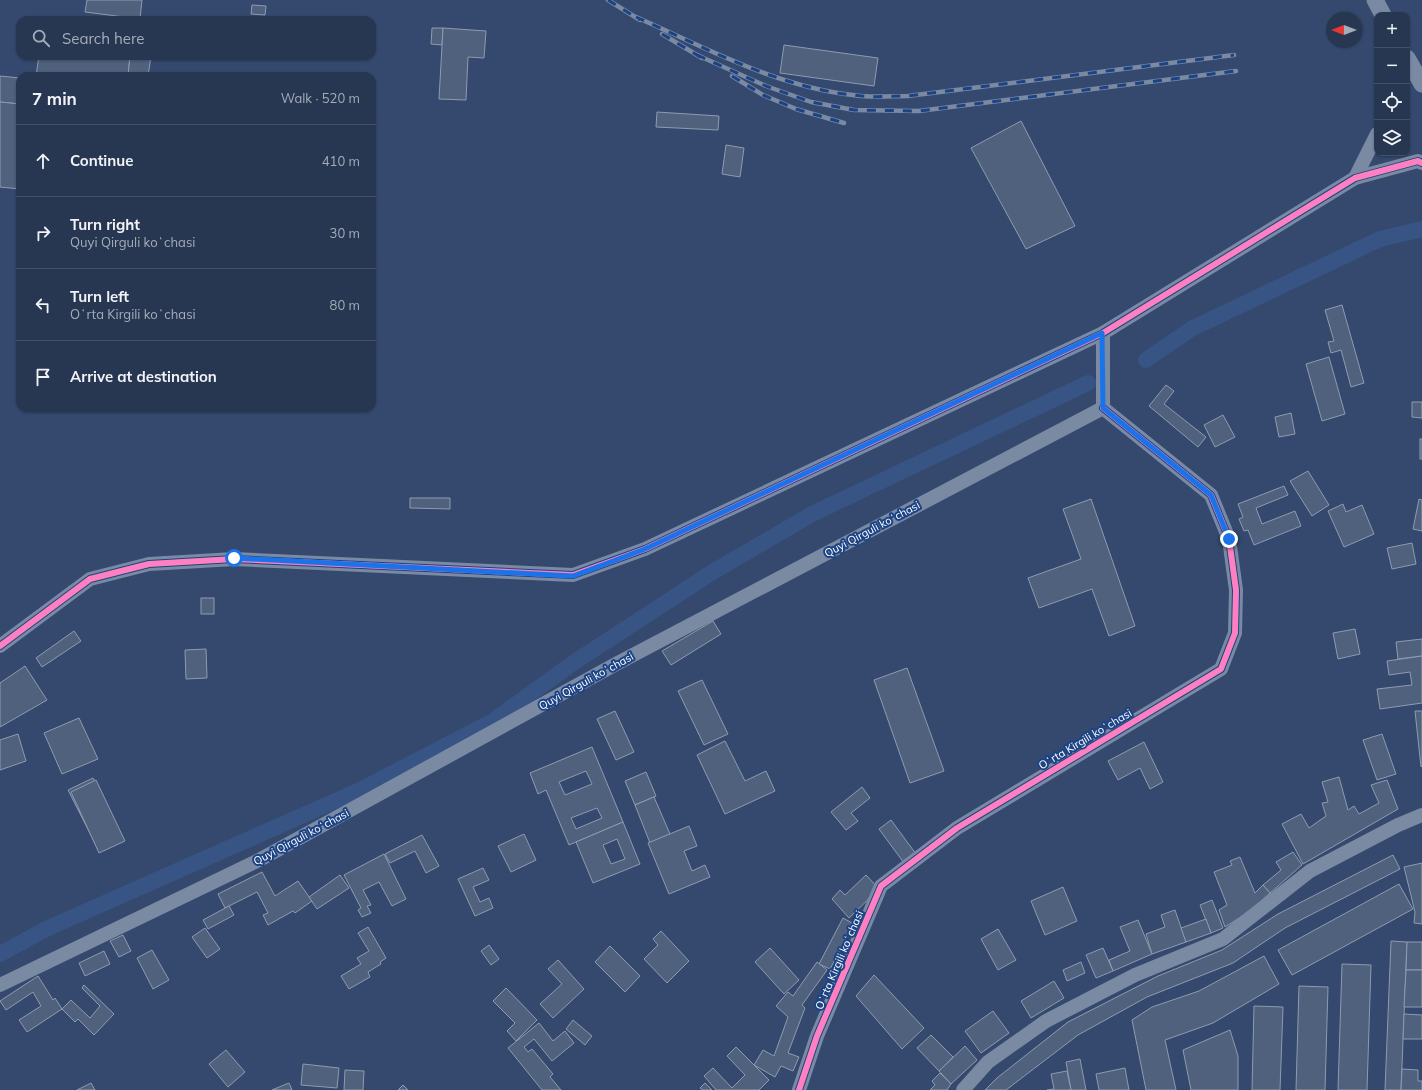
<!DOCTYPE html>
<meta charset="utf-8">
<style>
body{margin:0;font-family:Mulish,sans-serif;background:#33425c;color:#f1f3f6}
.controls{position:absolute;right:12px;top:12px;display:grid;overflow:hidden;border-radius:8px;box-shadow:0 1px 3px #0004}
.controls button{width:36px;height:36px;display:grid;place-items:center;padding:0;border:0;border-bottom:1px solid #435169;background:#273752;color:#f1f3f6;font:20px sans-serif}
.compass{position:absolute;left:1326px;top:12px;width:36px;height:36px;border-radius:50%;background:#273752;box-shadow:0 1px 3px #0004;rotate:270deg}
.stop{position:absolute;width:12px;height:12px;margin:-9px;border:3px solid #1a73e8;border-radius:50%;background:#fff}
.stop.end{background:#1a73e8;border-color:#fff;box-shadow:0 1px 4px #0008}
.list{margin:0;padding:0;list-style:none}
h2{display:flex;justify-content:space-between;align-items:center;height:52px;margin:0;padding:0 16px;font-size:17px}
h2 small{font-size:13px;font-weight:400;color:#a4acb8}
.list li{display:grid;grid-template-columns:26px 1fr auto;gap:12px;align-items:center;box-sizing:border-box;height:72px;padding:0 16px;border-top:1px solid #435169}
.list b{display:block;font-size:15px;white-space:nowrap}
.list p{margin:0;font-size:13px;white-space:nowrap;color:#a4acb8}
.list em{font-size:13px;font-style:normal;color:#a4acb8}
.icon{flex:none;width:22px;height:22px;fill:none;stroke:currentColor;stroke-width:2;stroke-linecap:round;stroke-linejoin:round}
.map{position:relative;flex:none;width:1422px;height:1090px;overflow:hidden}
.search{position:absolute;background:#273752;box-shadow:0 1px 3px #0004;left:16px;top:16px;width:360px;height:44px;display:flex;align-items:center;gap:10px;box-sizing:border-box;padding:0 14px;border-radius:12px;color:#a4acb8;font-size:15px}
.panel{position:absolute;background:#273752;box-shadow:0 1px 3px #0004;left:16px;top:72px;width:360px;height:340px;border-radius:12px}
.map>svg:first-child{display:block}
</style>
<div class="map">
<svg width="1422" height="1090" viewBox="0 0 1422 1090">
<rect width="100%" height="100%" fill="#34496d"/>
<g fill="none" stroke-linecap="round" stroke-linejoin="round">
<g stroke="#375484" stroke-width="16">
<path d="M1146,360L1191,329L1380,239L1422,229"/>
<path d="M0,954L46,929L360,790L493,721L573,663L711,573L812,514L1088,383"/>
</g>
</g>
<g fill="#50617e" stroke="#8e9bb1" fill-rule="evenodd">
<path d="M87,0H142L140,19L85,12Z"/>
<path d="M252,5L266,6L265,15L251,14Z"/>
<path d="M432,28H443L442,45L431,44Z"/>
<path d="M443,28L486,31L484,58L468,57L466,100L439,99Z"/>
<path d="M784,45L878,58L874,86L780,73Z"/>
<path d="M39,56H130L128,76H36Z"/>
<path d="M130,56H151L148,76H128Z"/>
<path d="M0,76L20,78V104L0,102Z"/>
<path d="M0,102L20,104V189L0,187Z"/>
<path d="M657,112L719,116L718,130L656,127Z"/>
<path d="M1021,121L1075,226L1026,249L971,148Z"/>
<path d="M726,145L744,148L740,177L722,174Z"/>
<path d="M1342,305L1364,383L1351,387L1341,350L1331,353L1328,342L1334,341L1325,310Z"/>
<path d="M1329,357L1345,414L1322,421L1306,364Z"/>
<path d="M1166,385L1174,391L1164,404L1206,437L1198,447L1149,406Z"/>
<path d="M1412,402H1422V418L1412,417Z"/>
<path d="M1291,413L1295,434L1279,437L1275,417Z"/>
<path d="M1223,415L1235,437L1215,447L1204,425Z"/>
<rect x="1420" y="439" width="2" height="20"/>
<path d="M1308,471L1329,505L1312,516L1290,481Z"/>
<path d="M1284,486L1288,495L1256,508L1262,524L1295,511L1301,526L1254,545L1248,530L1244,531L1239,519L1243,517L1238,504Z"/>
<path d="M410,498H450V509L410,508Z"/>
<path d="M1091,499L1135,626L1109,636L1092,589L1039,608L1028,578L1081,559L1063,509Z"/>
<path d="M1419,499L1422,500V531L1413,529Z"/>
<path d="M1343,504L1346,512L1362,505L1374,534L1344,547L1328,511Z"/>
<path d="M1412,543L1416,564L1392,569L1387,548Z"/>
<rect x="201" y="598" width="13" height="16"/>
<path d="M713,621L721,634L671,665L662,651Z"/>
<path d="M1355,629L1360,654L1338,659L1333,633Z"/>
<path d="M74,631L81,641L42,667L36,658Z"/>
<path d="M1422,639V656L1398,659L1396,642Z"/>
<path d="M206,649L207,678L186,679L185,650Z"/>
<path d="M1422,656V703L1380,709L1377,689L1412,685L1410,672L1389,675L1387,661Z"/>
<path d="M25,666L47,700L0,727V683Z"/>
<path d="M907,668L944,771L910,783L874,680Z"/>
<path d="M702,680L728,734L704,745L678,691Z"/>
<path d="M615,711L634,752L616,760L597,719Z"/>
<path d="M1415,711H1422V766L1421,767Z"/>
<path d="M79,718L98,759L62,774L44,733Z"/>
<path d="M18,734L26,761L0,770V740Z"/>
<path d="M1382,734L1396,774L1377,780L1363,740Z"/>
<path d="M725,741L745,781L766,771L775,791L725,814L697,755Z"/>
<path d="M1144,742L1163,782L1150,789L1140,768L1118,780L1108,761Z"/>
<path d="M592,747L623,822L569,845L546,790L538,794L530,773ZM586,771L592,784L565,795L559,782ZM597,808L602,818L576,829L571,818Z"/>
<path d="M646,772L656,796L635,805L625,781Z"/>
<path d="M1339,777L1348,810L1354,806L1359,814L1379,803L1371,785L1387,780L1398,809L1303,864L1282,824L1301,814L1309,828L1326,816L1322,803L1328,802L1322,782Z"/>
<path d="M93,778L122,837L98,849L68,790Z"/>
<path d="M96,780L125,841L99,853L71,792Z"/>
<path d="M862,787L870,798L851,813L858,821L846,830L831,812Z"/>
<path d="M654,797L670,834L650,843L635,805Z"/>
<path d="M891,820L916,854L904,863L879,829Z"/>
<path d="M623,822L640,864L593,883L576,842ZM617,839L625,859L611,864L603,845Z"/>
<path d="M689,826L697,846L684,851L692,871L705,865L710,877L669,894L648,843Z"/>
<path d="M524,834L536,860L511,872L498,846Z"/>
<path d="M422,835L439,866L426,873L415,851L390,863L385,854Z"/>
<path d="M1293,852L1302,865L1270,893L1263,885L1281,870L1276,862Z"/>
<path d="M384,854L406,899L392,906L379,882L363,890L371,905L367,906L371,913L362,917L358,910L361,908L344,875Z"/>
<path d="M1393,855L1400,869L1285,928L1233,963L1147,997L1078,1035L1006,1090H985L997,1078L1068,1022L1158,976L1222,950L1278,914Z"/>
<path d="M1240,857L1255,893L1263,885L1270,893L1250,911L1225,927L1219,910L1227,905L1214,872L1232,865L1230,861Z"/>
<path d="M1422,863V924L1414,923L1415,912L1404,867Z"/>
<path d="M483,868L489,880L473,887L480,902L489,898L493,908L475,916L458,879Z"/>
<path d="M262,872L275,896L298,881L312,901L295,913L293,911L268,925L263,915L268,913L257,892L225,908L218,894Z"/>
<path d="M340,875L349,888L317,909L309,897Z"/>
<path d="M866,875L879,889L849,918L832,899L840,890L845,895Z"/>
<path d="M1399,884L1413,909L1292,975L1278,950Z"/>
<path d="M1063,887L1077,921L1045,935L1031,901Z"/>
<path d="M1212,900L1223,928L1211,933L1200,905Z"/>
<path d="M229,906L234,915L208,929L203,920Z"/>
<path d="M1175,910L1186,942L1152,954L1146,934L1165,927L1161,915Z"/>
<path d="M843,918L854,924L830,969L819,964Z"/>
<path d="M1206,919L1211,933L1186,942L1181,928Z"/>
<path d="M1138,920L1152,954L1113,971L1109,960L1130,951L1120,927Z"/>
<path d="M368,927L386,958L380,962L381,964L368,972L370,977L349,989L341,976L361,964L357,958L369,951L358,933Z"/>
<path d="M205,928L220,949L207,958L192,937Z"/>
<path d="M998,929L1016,960L998,970L981,939Z"/>
<path d="M661,931L689,961L667,983L644,959L658,945L653,939Z"/>
<path d="M123,935L131,951L119,957L110,941Z"/>
<path d="M1391,941L1407,942L1401,1090H1385Z"/>
<path d="M1407,942H1422V970H1406Z"/>
<path d="M489,945L499,959L491,965L481,951Z"/>
<path d="M610,946L640,976L625,992L595,962Z"/>
<path d="M770,948L799,980L784,994L755,962Z"/>
<path d="M1103,948L1113,971L1096,978L1086,955Z"/>
<path d="M152,950L169,980L153,989L137,958Z"/>
<path d="M104,951L110,964L85,976L79,963Z"/>
<path d="M1264,956L1279,984L1213,1023L1165,1040L1176,1090H1146L1132,1020L1152,1007L1199,991Z"/>
<path d="M558,960L584,989L553,1018L540,1004L562,984L548,969Z"/>
<path d="M817,962L827,970L802,1005L805,1008L788,1053L799,1057L793,1071L781,1066L775,1077L754,1065L763,1050L774,1056L788,1017L776,1006L788,992L793,996Z"/>
<path d="M1081,962L1085,973L1067,981L1063,970Z"/>
<path d="M1342,964L1371,965L1367,1090H1338Z"/>
<path d="M1406,970H1422V1007H1404Z"/>
<path d="M874,975L924,1028L902,1049L856,996Z"/>
<path d="M38,976L53,1000L55,998L62,1009L27,1032L19,1020L41,1006L33,992L6,1010L0,1001Z"/>
<path d="M1054,981L1064,998L1031,1018L1021,1001Z"/>
<path d="M84,985L114,1014L94,1035L78,1019L75,1022L62,1009L71,1000L90,1018L100,1006L82,988Z"/>
<path d="M1299,986L1328,987L1325,1090H1296Z"/>
<path d="M506,988L537,1020L516,1041L507,1031L515,1023L493,1001Z"/>
<path d="M1254,1006L1283,1007L1280,1090H1252Z"/>
<path d="M993,1011L1009,1033L981,1053L965,1031Z"/>
<path d="M1404,1014L1422,1015V1039H1403Z"/>
<path d="M573,1020L592,1036L585,1045L566,1029Z"/>
<path d="M539,1023L553,1041L565,1031L574,1043L552,1061L534,1039L524,1047L528,1052L532,1049L553,1074L550,1077L561,1090H542L508,1048Z"/>
<path d="M1230,1030L1238,1056V1090H1191L1183,1050Z"/>
<path d="M931,1035L953,1057L939,1071L917,1048Z"/>
<path d="M965,1046L977,1060L951,1084L939,1071Z"/>
<path d="M736,1047L769,1080L759,1090H716L704,1076L713,1068L732,1088L745,1075L727,1056Z"/>
<path d="M226,1050L245,1072L228,1087L209,1064Z"/>
<path d="M1080,1059L1086,1090H1071L1066,1062Z"/>
<path d="M303,1064L339,1068L337,1088L301,1085Z"/>
<path d="M1125,1068L1129,1090H1099L1096,1074Z"/>
<path d="M1402,1069L1418,1070V1081H1422V1090H1401Z"/>
<path d="M345,1070L364,1071L363,1090H344Z"/>
<path d="M1067,1071L1071,1090H1047L1054,1089L1051,1074Z"/>
<path d="M940,1073L951,1084L947,1090H930L935,1085L932,1081Z"/>
<path d="M91,1083L95,1090H77Z"/>
<path d="M289,1083L292,1090H272Z"/>
<path d="M705,1083L712,1090H703L700,1088Z"/>
<path d="M403,1085L408,1090H398Z"/>
</g>
<g fill="none" stroke-linecap="round" stroke-linejoin="round">
<g stroke="#7a8aa3" stroke-width="14">
<path d="M1355,178L1377,134"/>
<path d="M0,646L90,579L149,564L234,559L573,575L645,549L1103,333L1355,178L1418,161L1422,163"/>
<path d="M0,985L261,859L616,664L1103,408V333"/>
<path d="M799,1090L817,1036L881,886L957,828L1221,669L1235,633L1236,590L1229,539L1211,495L1103,408"/>
<path d="M963,1090L988,1062L1046,1021L1135,975L1223,939L1310,871L1398,825L1422,815"/>
</g>
<g stroke="#7a8aa3" stroke-width="17">
<path d="M1375,0L1383,15"/>
<path d="M1407,58L1422,84"/>
</g>
<g stroke="#7b8aa3" stroke-width="4.5">
<g id="rail">
<path d="M608,0L640,20"/>
<path d="M636,17C706,48 777,87 853,95C871,98 890,96 908,96L1234,55"/>
<path d="M662,34L702,58"/>
<path d="M697,55L766,86L811,102L854,110L919,111L1236,71"/>
<path d="M732,76L763,95L796,109L844,123"/>
</g>
</g>
<use href="#rail" stroke="#1c4385" stroke-width="3" stroke-dasharray="9" stroke-linecap="butt"/>
<g stroke="#1c4385" stroke-width="8">
<g id="cycleway">
<path d="M0,646L90,579L149,564L234,559L573,575L645,549L1103,333L1355,178L1418,161L1422,163"/>
<path d="M799,1090L817,1036L881,886L957,828L1221,669L1235,633L1236,590L1229,539L1211,495L1103,408"/>
</g>
</g>
<use href="#cycleway" stroke="#ff80c0" stroke-width="6"/>
</g>
<g fill="none" stroke-linecap="round" stroke-linejoin="round">
<path stroke="#1a73e8" stroke-width="5" d="M234,558L573,576L645,549L1102,333L1103,408L1211,495L1229,539"/>
</g>
<g text-anchor="middle" stroke-width="4" stroke-linejoin="round" paint-order="stroke">
<g font-size="11" fill="#fff" stroke="#1c4385">
<text transform="translate(872 529) rotate(-28)" y="4">Quyi Qirguli koʻchasi</text>
<text transform="translate(586 681) rotate(-29)" y="4">Quyi Qirguli koʻchasi</text>
<text transform="translate(1085 739) rotate(-31)" y="4">Oʻrta Kirgili koʻchasi</text>
<text transform="translate(301 837) rotate(-28)" y="4">Quyi Qirguli koʻchasi</text>
<text transform="translate(839 960) rotate(-67)" y="4">Oʻrta Kirgili koʻchasi</text>
</g>
</g>
</svg>
<div class="controls">
<button>+</button>
<button>−</button>
<button><svg class="icon" aria-label="locate" viewBox="0 0 24 24"><circle cx="12" cy="12" r="6"/><path d="M12 2v4M12 18v4M2 12h4M18 12h4"/></svg></button>
<button><svg class="icon" aria-label="layers" viewBox="0 0 24 24"><path d="M12 4l9 5-9 5-9-5zM3 14l9 5 9-5"/></svg></button>
</div>
<svg class="compass" viewBox="-18 -18 36 36"><path d="M0-13l5 13h-10z" fill="#e53935"/><path d="M0 13l5-13h-10z" fill="#a4acb8"/></svg>
<div class="stop" style="left:234px;top:558px"></div>
<div class="stop end" style="left:1229px;top:539px"></div>
<div class="search"><svg class="icon" aria-label="search" viewBox="0 0 24 24"><circle cx="10" cy="10" r="6"/><path d="M15 15l6 6"/></svg>Search here</div>
<section class="panel">
<h2>7 min<small>Walk · 520 m</small></h2>
<ul class="list">
<li><svg class="icon" aria-label="ahead" viewBox="0 0 24 24"><path d="M12 20V5M6 11l6-6 6 6"/></svg><div><b>Continue</b></div><em>410 m</em></li>
<li><svg class="icon" aria-label="right" viewBox="0 0 24 24"><path d="M7 20v-9h11M14 6l5 5-5 5"/></svg><div><b>Turn right</b><p>Quyi Qirguli koʻchasi</p></div><em>30 m</em></li>
<li><svg class="icon" aria-label="left" viewBox="0 0 24 24"><path d="M17 20v-9H6M10 6l-5 5 5 5"/></svg><div><b>Turn left</b><p>Oʻrta Kirgili koʻchasi</p></div><em>80 m</em></li>
<li><svg class="icon" aria-label="arrive" viewBox="0 0 24 24"><path d="M6 21V4h12l-3 4 3 4H6"/></svg><div><b>Arrive at destination</b></div></li>
</ul>
</section>
</div>
